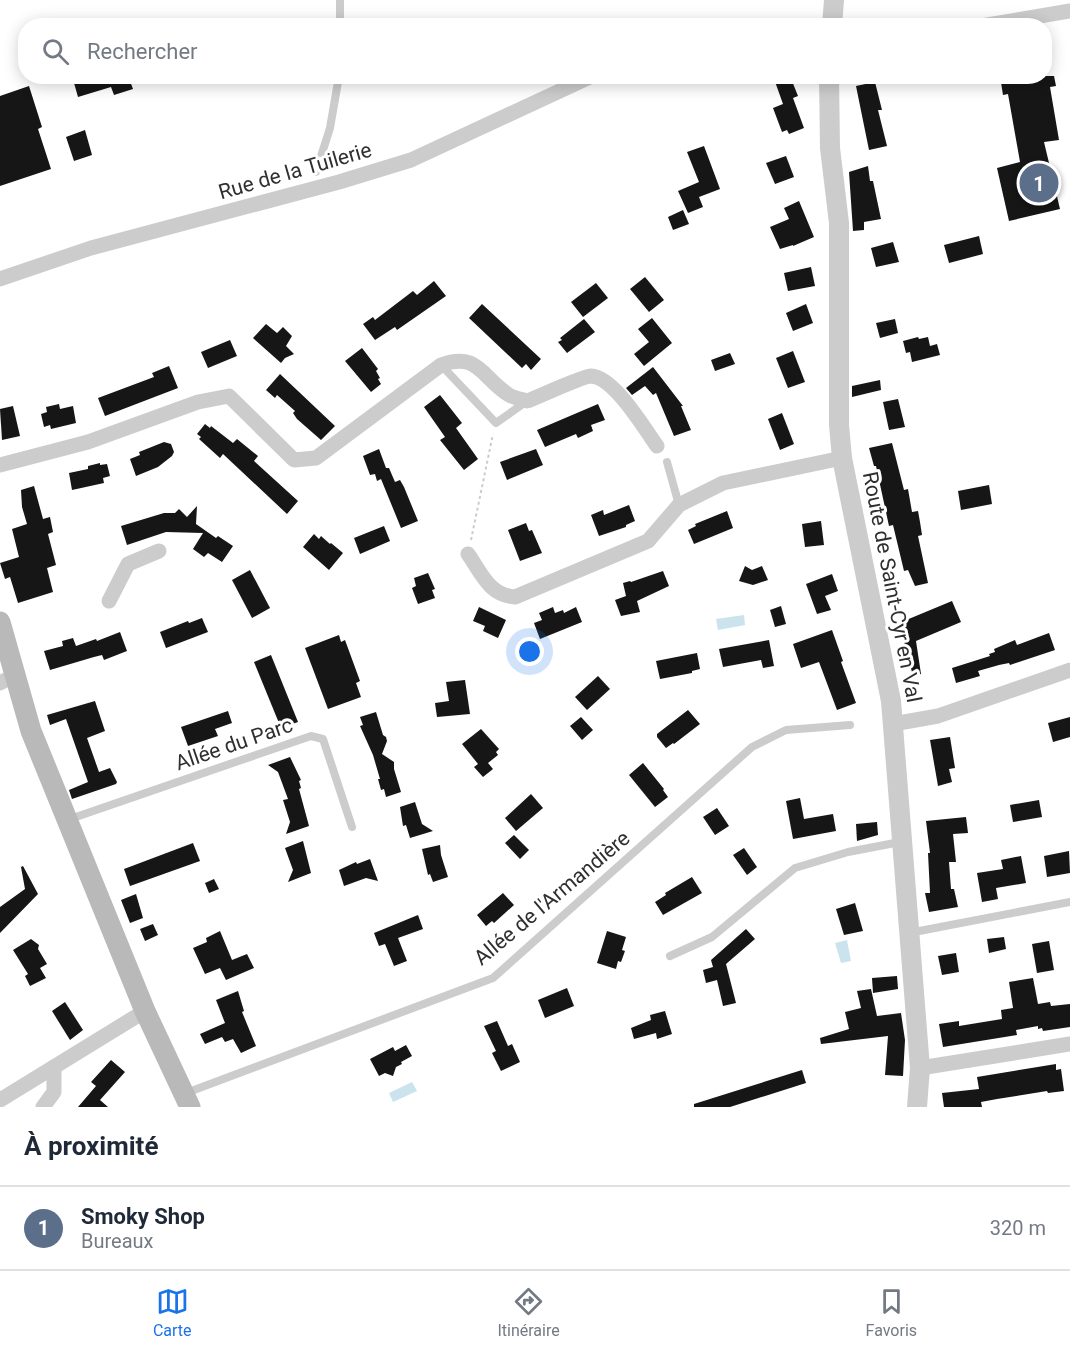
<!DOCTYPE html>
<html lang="fr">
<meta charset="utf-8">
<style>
body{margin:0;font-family:Roboto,sans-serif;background:#f6f6f7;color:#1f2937}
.you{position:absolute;left:530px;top:652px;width:21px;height:21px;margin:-15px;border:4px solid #fff;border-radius:50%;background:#1a73e8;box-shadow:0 0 0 9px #1a73e833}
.badge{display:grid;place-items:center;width:39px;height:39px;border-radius:50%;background:#1a73e8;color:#fff;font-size:20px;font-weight:700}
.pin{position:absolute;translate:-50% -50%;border:3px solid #fff;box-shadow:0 2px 6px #0006}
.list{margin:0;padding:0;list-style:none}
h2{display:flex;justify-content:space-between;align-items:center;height:78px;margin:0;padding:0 24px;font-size:26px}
h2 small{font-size:20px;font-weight:400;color:#747a83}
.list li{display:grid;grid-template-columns:39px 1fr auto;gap:18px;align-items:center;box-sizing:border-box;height:84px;padding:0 24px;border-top:2px solid #e0e1e3}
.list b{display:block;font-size:22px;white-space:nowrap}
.list p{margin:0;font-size:20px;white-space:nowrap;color:#747a83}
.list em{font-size:20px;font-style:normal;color:#747a83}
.icon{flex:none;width:33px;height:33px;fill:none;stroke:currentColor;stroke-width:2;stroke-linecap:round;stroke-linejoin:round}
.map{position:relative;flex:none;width:1070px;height:1107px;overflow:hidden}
.search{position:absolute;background:#fff;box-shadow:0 3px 15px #0003;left:18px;right:18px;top:18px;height:66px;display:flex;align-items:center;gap:15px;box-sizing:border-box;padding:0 21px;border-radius:24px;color:#747a83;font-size:22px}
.sheet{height:162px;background:#fff}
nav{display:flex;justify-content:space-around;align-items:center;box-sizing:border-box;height:84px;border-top:2px solid #e0e1e3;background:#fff;font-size:16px;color:#747a83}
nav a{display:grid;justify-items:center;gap:3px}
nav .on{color:#1a73e8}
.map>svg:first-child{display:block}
</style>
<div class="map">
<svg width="1070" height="1107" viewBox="0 0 1070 1107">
<rect width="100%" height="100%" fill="#fff"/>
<g fill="#cae3ec">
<path d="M744,615L745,625L718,630L716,619Z"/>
<path d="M847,940L851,961L841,963L835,943Z"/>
<path d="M412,1082L417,1091L393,1102L389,1093Z"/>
</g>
<g fill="#161616">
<path d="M72,76H135L136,79L130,81L133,89L114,95L111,87L78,97Z"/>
<path d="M773,76H790L798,96L793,98L804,128L789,134L787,130L782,132L773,108L783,104Z"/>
<path d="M1000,76H1054L1056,86L1050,87L1059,140L1044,142L1060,209L1009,221L997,168L1020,162L1008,94L1003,95Z"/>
<path d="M875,82L882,110H878L887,146L869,150L856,86Z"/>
<path d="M29,86L42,127L38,129L51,169L0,186V96Z"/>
<path d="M85,130L92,155L74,161L66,137Z"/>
<path d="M704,146L720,189L699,197L703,207L688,213L678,191L699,182L687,152Z"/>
<path d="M786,156L794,177L775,184L766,163Z"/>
<path d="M868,166L870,181H873L881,219L864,222V230L853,231L849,172Z"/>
<path d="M799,201L814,237L793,246V245L780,249L770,227L789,219L784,208Z"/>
<path d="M683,210L689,224L673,230L668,217Z"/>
<path d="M979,236L983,254L949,263L944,245Z"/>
<path d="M893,242L899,262L876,267L871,248Z"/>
<path d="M811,267L815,286L788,291L784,273Z"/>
<path d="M645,277L664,300L649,312L630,289Z"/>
<path d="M434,281L446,296L397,330L395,327L375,340L363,324L373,317L375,320L413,291L417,295Z"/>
<path d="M596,283L608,298L583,317L571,302Z"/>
<path d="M482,304L541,359L531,370L526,364L522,368L469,318Z"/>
<path d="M806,304L813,323L793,331L786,313Z"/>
<path d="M652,318L672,343L644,366L634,354L649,342L638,329Z"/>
<path d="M584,319L595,332L567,353L558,342L562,340L560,338Z"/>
<path d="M895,319L898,333L880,338L876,323Z"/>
<path d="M266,324L277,333L283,327L292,336L286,346L294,354L285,358L281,363L253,338Z"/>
<path d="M918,337L919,339L928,337L930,346L937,344L940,355L912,362L910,352L906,353L903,341Z"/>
<path d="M230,340L237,356L208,368L201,352Z"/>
<path d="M362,348L378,369L376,371L380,378L378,379L381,384L371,392L345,361Z"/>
<path d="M793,351L805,382L788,388L776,358Z"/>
<path d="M730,353L735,364L715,371L711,360Z"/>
<path d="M169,366L178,388L105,416L98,398L154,377L152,373Z"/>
<path d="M653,367L683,406H681L691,430L674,436L656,393L653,395L645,386L632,395L626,388Z"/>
<path d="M280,374L335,426L321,440L297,419L293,413L295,411L277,395L275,398L266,390Z"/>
<path d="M880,380L881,390L852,397V386Z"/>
<path d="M440,395L462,423L456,428L478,459L464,470L440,440L445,437L424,407Z"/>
<path d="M898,399L905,427L889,430L883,402Z"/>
<path d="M59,404L60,409L73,406L76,423L51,429L50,425L44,427L41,414L47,412L46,407Z"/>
<path d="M598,404L605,420L591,425L593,431L578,438L576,434L545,447L537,430Z"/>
<path d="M13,406L20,436L2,440L0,409Z"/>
<path d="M782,413L794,444L780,450L768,419Z"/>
<path d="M205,424L210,428L211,426L233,443L237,439L258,456L254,461L298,501L287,514L223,454L220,458L199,439L201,437L197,434Z"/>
<path d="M164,442L171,444L174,452L172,456L158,467L136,476L130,459L140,455L139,452Z"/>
<path d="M892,443L904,490L908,489L912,512L918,511L920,522L922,535L918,536L928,583L915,586L908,570L904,571L893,525L889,526L876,466H874L869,448Z"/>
<path d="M379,449L386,468H389L395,482L400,480L404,487L418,521L401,528L381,479L377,481L375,474L370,475L363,456Z"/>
<path d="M536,449L543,465L507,480L500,462Z"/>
<path d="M100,463V465L107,464L110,476L103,478L104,483L72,490L69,473L88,469V466Z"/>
<path d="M989,485L992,504L961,510L958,491Z"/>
<path d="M34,486L43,519L50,517L53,532L48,534L56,565L47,568L53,592L18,603L10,577L5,579L0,563L19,557L12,529L27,524L22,507L21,490Z"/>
<path d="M629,505L635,521L626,525V527L599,536L591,515L603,510L604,515Z"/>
<path d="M197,506L196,524L216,538L218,536L233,546L222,562L208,553L204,557L193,549L203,533L166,532L127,545L121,526L164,513H175L179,509L187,517Z"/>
<path d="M727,511L733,528L694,544L688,530L696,526L695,524Z"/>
<path d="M821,521L824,545L805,547L802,524Z"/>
<path d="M526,523L529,531L532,530L542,553L520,561L508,530Z"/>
<path d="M384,526L390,541L360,554L354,538Z"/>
<path d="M314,534L319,539L321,536L330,544L331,543L343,553L329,570L303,547Z"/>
<path d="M745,566L752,570L762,566L768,580L753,585L739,581Z"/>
<path d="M250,570L270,608L252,618L232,580Z"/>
<path d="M663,571L669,586L637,601L640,612L621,616L615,600L626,596L623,583L630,581L631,582Z"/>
<path d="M428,573L435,589L432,590L435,598L418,604L412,588L416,586L414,578Z"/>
<path d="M832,574L838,591L825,596L831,610L817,614L806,584Z"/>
<path d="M952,601L961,622L916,641L921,674L913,676L899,623Z"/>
<path d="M781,606L786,624L775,627L770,610Z"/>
<path d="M479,607L506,620L498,638L483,631L485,626L473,621Z"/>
<path d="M553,607L555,613L563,610L564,613L576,607L582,622L540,639L534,623L542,620L539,613Z"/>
<path d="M202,618L208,632L166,648L160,632L188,621L189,623Z"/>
<path d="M832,630L843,661L841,662L856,703L837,710L819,662L801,668L793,644Z"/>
<path d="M120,632L127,651L104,660L102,655L94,657L50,670L44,651L63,646L62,641L73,638L76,646L96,639L97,641Z"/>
<path d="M1049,633L1055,650L1010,665L1009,663L999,665L978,671L980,676L956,683L952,668L990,656L989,654L995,652L994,649L1015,640L1017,645Z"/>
<path d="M339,635L341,642L345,640L360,681L356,683L361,697L328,709L305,648Z"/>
<path d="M769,640L774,666L763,668L761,660L723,667L719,649Z"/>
<path d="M697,653L700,669L692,671V673L660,679L656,661Z"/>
<path d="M271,655L298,722L281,728L254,662Z"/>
<path d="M598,676L610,689L587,710L575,697Z"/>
<path d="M465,680L470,714L437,717L435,703L449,701L446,682Z"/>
<path d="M95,701L105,731L87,738L99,772L110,768L117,782L116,784L72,799L69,790L88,782L66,719L50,725L47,715Z"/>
<path d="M688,710L700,724L674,744L673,743L666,748L657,737V734Z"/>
<path d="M228,711L232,723L215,729L218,736L188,746L181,727Z"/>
<path d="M376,712L383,735L386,737L387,741L382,754L394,762V769L401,792L386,797L384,789L381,790L378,779H380L373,755L360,726L363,725L360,717Z"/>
<path d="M581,717L593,730L582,740L570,726Z"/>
<path d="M1070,717V737L1053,742L1048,723Z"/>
<path d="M481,729L499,749L496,752L498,755L488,763L493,769L483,777L474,767L478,764L462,744Z"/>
<path d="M950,737L955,768L949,769L952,782L938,786L930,740Z"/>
<path d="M290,757L301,780L299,781L301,788L299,789L309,826L286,834L290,822L283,800L288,799L278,772L268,765Z"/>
<path d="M643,763L664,789L663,790L668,797L655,807L629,775Z"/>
<path d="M531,794L543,808L516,831L505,818Z"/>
<path d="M800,798L804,819L833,814L836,831L793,839L786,801Z"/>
<path d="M1039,800L1042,817L1013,822L1010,805Z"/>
<path d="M415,802L422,824L433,831L410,838L406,825L403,826L400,807Z"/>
<path d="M717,808L729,826L715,835L703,817Z"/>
<path d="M966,817L968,833L953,834L956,862H949L951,889H954L958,907L929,912L925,893H930L928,853H930L926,821Z"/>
<path d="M877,822L878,835L857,841L856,824Z"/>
<path d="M514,835L529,850L520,859L505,843Z"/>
<path d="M303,841L311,873L288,882L293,870L285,848Z"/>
<path d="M193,843L200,861L130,886L124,869Z"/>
<path d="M440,845L441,855L448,877L433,882L430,874L428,875L422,849Z"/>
<path d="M744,848L757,867L747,875L733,855Z"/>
<path d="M1069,851L1070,873L1047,877L1044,856Z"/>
<path d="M1021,856L1026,883L996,888L998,899L982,902L977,873L1003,869L1001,860Z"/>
<path d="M370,859L378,881L366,878L344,886L339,870L356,862L357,864Z"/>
<path d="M23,866L38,894L0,933V907L25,889L21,867Z"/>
<path d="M692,877L702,893L663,915L655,902L666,895L665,893Z"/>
<path d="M214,879L219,889L209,893L205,883Z"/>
<path d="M503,893L514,905L494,923L492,921L486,926L477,915Z"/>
<path d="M136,894L143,918L130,923L121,900Z"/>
<path d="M855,903L863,931L844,935L836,909Z"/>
<path d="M418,915L423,929L398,938L407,961L394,966L385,944L379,946L374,933Z"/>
<path d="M153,924L158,935L145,941L140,929Z"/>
<path d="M746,929L755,939L726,964L736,1003L723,1006L717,980L706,983L703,970L713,967L711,960Z"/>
<path d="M220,931L232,960L247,954L254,968L226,980L220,968L205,974L193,948L207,942L206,938Z"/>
<path d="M607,931L626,937L622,950L625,951L621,962L618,961L616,969L597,963Z"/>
<path d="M1004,937L1006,949L989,953L987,939Z"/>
<path d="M31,939L39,945L38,949L47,964L40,968L46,978L30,986L25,976L28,974L13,950Z"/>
<path d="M1049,941L1054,970L1037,973L1032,944Z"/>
<path d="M956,953L959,972L942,975L938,956Z"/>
<path d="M897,976L898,989L873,993L872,978Z"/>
<path d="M1033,978L1038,1004L1050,1002L1051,1006L1070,1004V1027L1043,1031L1042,1028L1038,1029V1026L1016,1030L1017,1035L943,1047L939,1024L959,1021V1026L1002,1019L1001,1010L1013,1008L1009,982Z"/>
<path d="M567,988L574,1006L545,1018L538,1000Z"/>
<path d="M871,989L877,1016L901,1013L905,1040L903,1076L885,1075L888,1036L821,1044L820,1038L849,1029L845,1012L861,1008L857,991Z"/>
<path d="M238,991L244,1011L242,1012L256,1046L241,1053L233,1039L225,1042L222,1037L205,1044L200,1034L225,1023L216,1000Z"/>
<path d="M65,1002L83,1030L70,1040L52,1011Z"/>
<path d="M665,1011L672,1034L657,1039L656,1033L634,1039L631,1028L651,1020L650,1015Z"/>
<path d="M497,1021L508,1046L512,1044L520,1062L501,1071L492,1053L496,1051L484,1026Z"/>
<path d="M406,1045L412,1056L401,1062L402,1064L396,1067L393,1076L385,1073L379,1076L370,1059L393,1047L395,1051Z"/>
<path d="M111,1060L125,1072L100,1100L108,1107H78L96,1086L91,1082Z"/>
<path d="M1056,1064V1070L1061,1069L1064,1091L1048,1093L1047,1091L997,1099L981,1102L982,1107H944L942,1093L979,1089L977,1077Z"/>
<path d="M802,1070L806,1083L730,1107H694V1104Z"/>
</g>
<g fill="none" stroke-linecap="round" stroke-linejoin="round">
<path stroke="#ccc" stroke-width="2" stroke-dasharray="3 3" stroke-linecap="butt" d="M471,540L493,434"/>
<g stroke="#ccc" stroke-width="8">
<path d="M340,0V26"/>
<path d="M316,172L330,128L339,76"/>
<path d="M441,365L496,423L527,401"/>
<path d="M667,462L679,505"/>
<path d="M70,819L311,736L323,739L352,827"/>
<path d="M909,933L1070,902"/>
<path d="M670,956L712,937L795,868L848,852L900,842"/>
<path d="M186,1093L493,978L752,747L786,730L850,725"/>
</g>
<g stroke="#ccc" stroke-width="15">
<path d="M981,26L1070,11"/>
<path d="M0,279L91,248L339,182L411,160L592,76"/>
<path d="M0,465L88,442L198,402L229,396L294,460L316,458L441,365C478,351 482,378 509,395C514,398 521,399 527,401C538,397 583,376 591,376C614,377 644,428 657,446"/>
<path d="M468,554C482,574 489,595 515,597L648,541L679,505L723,483L842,458"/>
<path d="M109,601L128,564L159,551"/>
<path d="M0,683L15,675"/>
<path d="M893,724L938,716L1070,670"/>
<path d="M920,1068L1070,1044"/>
<path d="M0,1100L145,1011"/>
<path d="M43,1107L54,1092V1067"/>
</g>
<g stroke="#ccc" stroke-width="20">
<path d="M832,26L834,0"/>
<path d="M829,76L830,148L839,223V425L842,458L891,701L920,1068L917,1107"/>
</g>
<path stroke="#b9b9b9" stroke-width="21" d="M0,622L31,731L145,1011L190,1107"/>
</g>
<g text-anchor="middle" stroke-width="6" stroke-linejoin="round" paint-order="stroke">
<g font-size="21" fill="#2f2f2f" stroke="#fff">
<text transform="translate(295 171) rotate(-16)" y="7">Rue de la Tuilerie</text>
<text transform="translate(892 587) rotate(79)" y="7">Route de Saint-Cyr en Val</text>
<text transform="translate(234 744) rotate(-19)" y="7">Allée du Parc</text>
<text transform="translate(552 898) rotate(-40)" y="7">Allée de l'Armandière</text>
</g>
</g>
</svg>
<div class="you"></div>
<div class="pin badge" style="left:1039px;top:183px;background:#5c6f8a">1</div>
<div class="search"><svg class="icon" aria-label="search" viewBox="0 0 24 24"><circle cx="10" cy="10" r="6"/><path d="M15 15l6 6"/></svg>Rechercher</div>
</div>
<section class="sheet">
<h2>À proximité<small></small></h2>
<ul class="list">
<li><span class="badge" style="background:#5c6f8a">1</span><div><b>Smoky Shop</b><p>Bureaux</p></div><em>320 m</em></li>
</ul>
</section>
<nav>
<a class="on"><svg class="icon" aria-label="map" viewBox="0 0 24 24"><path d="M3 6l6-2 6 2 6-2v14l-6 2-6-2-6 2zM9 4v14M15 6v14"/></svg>Carte</a>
<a><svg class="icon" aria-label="directions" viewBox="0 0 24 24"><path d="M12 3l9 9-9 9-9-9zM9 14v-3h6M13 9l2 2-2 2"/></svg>Itinéraire</a>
<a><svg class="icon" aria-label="saved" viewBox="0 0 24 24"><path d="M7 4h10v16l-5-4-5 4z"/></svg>Favoris</a>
</nav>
